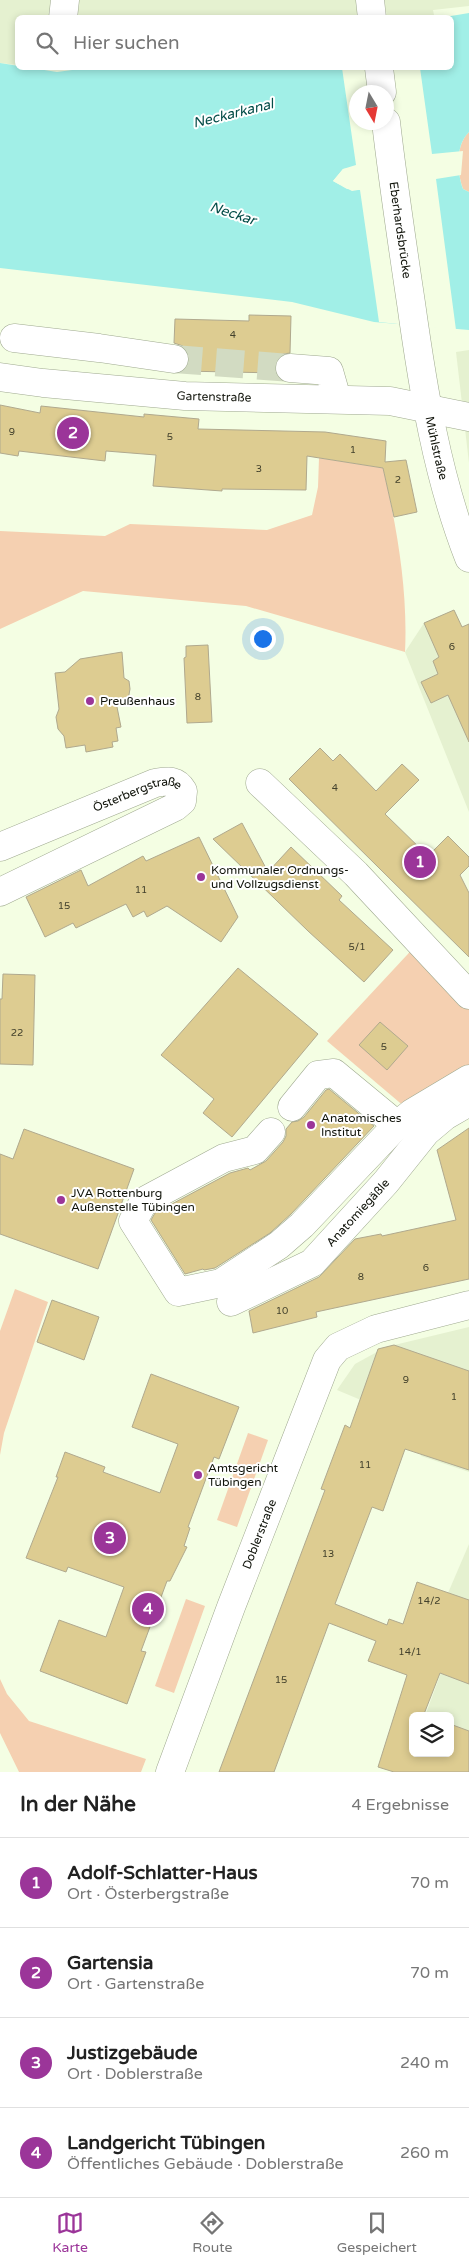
<!DOCTYPE html>
<html lang="de">
<meta charset="utf-8">
<style>
body{margin:0;font-family:"Varela Round",sans-serif;background:#f2f2f2;color:#222}
.controls{position:absolute;right:15px;bottom:15px;display:grid;overflow:hidden;border-radius:8px;box-shadow:0 2px 8px #0003}
.controls button{width:45px;height:45px;display:grid;place-items:center;padding:0;border:0;border-bottom:1px solid #e0e0e0;background:#fff;color:#222;font:25px sans-serif}
.compass{position:absolute;left:349px;top:85px;width:45px;height:45px;border-radius:50%;background:#fff;box-shadow:0 2px 8px #0003;rotate:170deg}
.you{position:absolute;left:262px;top:638px;width:18px;height:18px;margin:-12px;border:4px solid #fff;border-radius:50%;background:#1a73e8;box-shadow:0 0 0 8px #1a73e833}
.badge{display:grid;place-items:center;width:32px;height:32px;border-radius:50%;background:#9b3599;color:#fff;font-size:16px;font-weight:700}
.pin{position:absolute;translate:-50% -50%;border:2px solid #fff;box-shadow:0 1px 5px #0006}
.list{margin:0;padding:0;list-style:none}
h2{display:flex;justify-content:space-between;align-items:center;height:65px;margin:0;padding:0 20px;font-size:21px}
h2 small{font-size:16px;font-weight:400;color:#767676}
.list li{display:grid;grid-template-columns:32px 1fr auto;gap:15px;align-items:center;box-sizing:border-box;height:90px;padding:0 20px;border-top:1px solid #e0e0e0}
.list b{display:block;font-size:19px;white-space:nowrap}
.list p{margin:0;font-size:16px;white-space:nowrap;color:#767676}
.list em{font-size:16px;font-style:normal;color:#767676}
.icon{flex:none;width:28px;height:28px;fill:none;stroke:currentColor;stroke-width:2;stroke-linecap:round;stroke-linejoin:round}
.map{position:relative;flex:none;width:469px;height:1772px;overflow:hidden}
.search{position:absolute;background:#fff;box-shadow:0 2px 8px #0003;left:15px;right:15px;top:15px;height:55px;display:flex;align-items:center;gap:12px;box-sizing:border-box;padding:0 18px;border-radius:8px;color:#767676;font-size:19px}
.sheet{height:425px;background:#fff}
nav{display:flex;justify-content:space-around;align-items:center;box-sizing:border-box;height:70px;border-top:1px solid #e0e0e0;background:#fff;font-size:14px;color:#767676}
nav a{display:grid;justify-items:center;gap:2px}
nav .on{color:#9b3599}
.map>svg:first-child{display:block}
</style>
<div class="map">
<svg width="469" height="1772" viewBox="0 0 469 1772">
<rect width="100%" height="100%" fill="#f4fee3"/>
<g fill="#e5f1d0">
<path d="M0,0H356L359,17L18,18L17,65L0,63Z"/>
<path d="M384,0H469V6L433,10L434,15L420,17H387Z"/>
<path d="M469,350V463L456,352Z"/>
<path d="M454,610L462,627L469,635V812L405,652L424,623Z"/>
<path d="M469,1327V1472L421,1456L416,1423L337,1390L355,1364L386,1347Z"/>
<path d="M469,1544V1772H408L450,1753V1716H425L456,1632L448,1593Z"/>
</g>
<g fill="#f5d0b1">
<path d="M469,132V192L463,189C457,173 455,145 469,132Z"/>
<path d="M319,458L383,468C397,528 408,590 405,652L246,606L83,591L0,629V531L105,536L130,524L267,530L312,515L318,487Z"/>
<path d="M420,941L469,997V1079L412,1113L327,1041Z"/>
<path d="M15,1289L48,1302L4,1433L0,1455V1331Z"/>
<path d="M248,1433L268,1440L237,1527L217,1520Z"/>
<path d="M186,1599L205,1606L174,1693L155,1686Z"/>
<path d="M0,1679L7,1694L29,1721L146,1759L141,1772H19L0,1733Z"/>
</g>
<path fill="#a1efe7" fill-rule="evenodd" d="M469,13V132C455,145 457,173 463,189L469,192V330L374,322L292,302L0,268V63L57,72L87,68H452V18L445,17ZM356,92H386V122H356ZM446,154L449,175L352,191L333,181L343,169Z"/>
<path fill="#f4fee3" fill-rule="evenodd" d="M342,68H420L432,154L463,151L461,175L436,179L456,330L379,322L360,190L347,189L333,181L343,169L356,165ZM356,92H386V122H356ZM444,156L446,173L352,188L341,185L336,180L341,174L349,169Z"/>
<g fill="#ddcc91" stroke="#b0a98e">
<path d="M249,315L291,316L290,353L283,354L277,359L275,366L276,373L183,371L189,362V354L183,346L174,343L175,319L249,321Z"/>
<path d="M0,405L40,413L41,406L144,417V414L199,419L198,429L325,432L386,441L385,462L406,460L417,512L394,517L383,468L307,456L306,490L222,489V491L153,486L156,455L106,451L105,461L19,451L18,456L0,453Z"/>
<path d="M454,610L462,627L469,624V742L448,695L431,703L421,682L438,674L433,661L439,657L424,623Z"/>
<path d="M208,645L212,722L187,723L184,658L186,657V646Z"/>
<path d="M122,652L124,678L129,681L130,689L128,700L116,702L121,727L116,728L118,741L112,742L113,747L86,752L85,745L66,748L64,736L58,729L56,717L59,709L55,673L65,672L80,659Z"/>
<path d="M320,748L333,761L340,754L376,791L402,764L419,780L385,814L428,856L448,836L469,857V866L460,875L469,893V957L289,779Z"/>
<path d="M242,823L268,872L291,847L342,896L339,900L393,950L364,982L308,931L213,839Z"/>
<path d="M199,837L238,917L221,942L167,906L147,917L144,911L133,917L126,904L76,928L73,923L45,937L26,897L81,870L88,886L143,856L146,861Z"/>
<path d="M238,968L318,1034L232,1137L203,1113L214,1099L161,1055Z"/>
<path d="M3,974L35,975L33,1065L0,1064V999H2Z"/>
<path d="M380,1022L408,1046L387,1070L359,1045Z"/>
<path d="M329,1089L374,1126L291,1214L270,1233L215,1268L204,1270L203,1269L185,1274L151,1220L155,1213L230,1173L248,1168L250,1170L266,1161L283,1142L286,1136V1129L292,1122L298,1121L304,1117L326,1090Z"/>
<path d="M469,1128V1279L316,1312L317,1317L253,1333L249,1311L319,1277L355,1239L381,1234L382,1236L456,1220L437,1150Z"/>
<path d="M24,1129L134,1169L98,1269L0,1234V1154L13,1159Z"/>
<path d="M52,1300L99,1317L84,1360L37,1342Z"/>
<path d="M394,1345L469,1371V1470L405,1449L383,1511L372,1507L335,1604L387,1625L389,1619L403,1624L417,1582L469,1600V1684L440,1673L424,1714L428,1716H413V1753H450V1724L469,1731V1772H394L378,1767L407,1675L368,1661L376,1641L329,1623L274,1772H219L325,1490L321,1489L345,1425L350,1428L378,1349Z"/>
<path d="M151,1374L239,1407L219,1459L214,1457L188,1527L190,1528L184,1546L187,1547L170,1581H167L141,1651L146,1652L127,1704L40,1671L59,1620L106,1637L124,1587L68,1567L66,1572L26,1558L58,1477H56L65,1452L105,1467L103,1472L160,1493L178,1444L132,1427Z"/>
</g>
<g fill="none" stroke-linecap="round" stroke-linejoin="round">
<path stroke="#d2dbc2" stroke-width="28" stroke-dasharray="28 14" stroke-linecap="butt" d="M174,359L290,368"/>
<g stroke="#9fa990" stroke-width="29">
<g id="minor">
<path d="M370,0L372,18"/>
<path d="M63,18L65,0"/>
<path d="M379,68L382,92"/>
<path id="s1" d="M386,122C393,183 402,243 411,303C423,389 437,476 469,558"/>
<path d="M14,338L99,348L174,359"/>
<path d="M290,368L329,371L337,399"/>
<path id="s2" d="M0,377L43,383L185,396L390,401L469,417"/>
<path d="M260,783L356,874L469,995"/>
<path id="s3" d="M0,847L155,783C168,781 176,779 183,791L182,801L175,807L0,892"/>
<path d="M397,1125L412,1113L469,1079"/>
<path d="M271,1132L255,1150L224,1158L144,1201L133,1221L178,1292L221,1283L279,1245L302,1225L397,1125L334,1073L318,1075L292,1107"/>
<path id="s4" d="M231,1302L312,1263L386,1182L426,1132L445,1116L469,1102"/>
<path id="s5" d="M170,1772L231,1607L327,1360L338,1347L376,1329L469,1305"/>
</g>
</g>
<use href="#minor" stroke="#fff" stroke-width="28"/>
</g>
<g fill="#9b3599" stroke="#fff" stroke-width="2">
<circle cx="90" cy="701" r="5"/>
<circle cx="201" cy="877" r="5"/>
<circle cx="311" cy="1125" r="5"/>
<circle cx="61" cy="1200" r="5"/>
<circle cx="198" cy="1475" r="5"/>
</g>
<g text-anchor="middle" stroke-width="4" stroke-linejoin="round" paint-order="stroke">
<g font-size="10" fill="#43412c">
<text x="233" y="338">4</text>
<text x="12" y="435">9</text>
<text x="170" y="440">5</text>
<text x="353" y="453">1</text>
<text x="259" y="472">3</text>
<text x="398" y="483">2</text>
<text x="452" y="650">6</text>
<text x="198" y="700">8</text>
<text x="335" y="791">4</text>
<text x="141" y="893">11</text>
<text x="64" y="909">15</text>
<text x="357" y="950">5/1</text>
<text x="17" y="1036">22</text>
<text x="384" y="1050">5</text>
<text x="426" y="1271">6</text>
<text x="361" y="1280">8</text>
<text x="282" y="1314">10</text>
<text x="406" y="1383">9</text>
<text x="454" y="1400">1</text>
<text x="365" y="1468">11</text>
<text x="328" y="1557">13</text>
<text x="429" y="1604">14/2</text>
<text x="410" y="1655">14/1</text>
<text x="281" y="1683">15</text>
</g>
<g font-size="12" fill="#10130a" stroke="#fff">
<text dy="4" stroke="none"><textPath href="#s1" startOffset="109">Eberhardsbrücke</textPath></text>
<text dy="4" stroke="none"><textPath href="#s2" startOffset="215">Gartenstraße</textPath></text>
<text dy="4" stroke="none"><textPath href="#s1" startOffset="330">Mühlstraße</textPath></text>
<text dy="4" stroke="none"><textPath href="#s3" startOffset="148">Österbergstraße</textPath></text>
<text dy="4" stroke="none"><textPath href="#s4" startOffset="158">Anatomiegäßle</textPath></text>
<text dy="4" stroke="none"><textPath href="#s5" startOffset="254">Doblerstraße</textPath></text>
</g>
<g font-size="12" fill="#10130a" stroke="#fff" text-anchor="start">
<text x="100" y="705">Preußenhaus</text>
<text x="211" y="874">Kommunaler Ordnungs-<tspan x="211" dy="14">und Vollzugsdienst</tspan></text>
<text x="321" y="1122">Anatomisches<tspan x="321" dy="14">Institut</tspan></text>
<text x="71" y="1197">JVA Rottenburg<tspan x="71" dy="14">Außenstelle Tübingen</tspan></text>
<text x="208" y="1472">Amtsgericht<tspan x="208" dy="14">Tübingen</tspan></text>
</g>
<g font-size="14" font-style="italic" fill="#054e49" stroke="#fff">
<text transform="translate(233 113) rotate(-14)" y="5">Neckarkanal</text>
<text transform="translate(233 213) rotate(18)" y="5">Neckar</text>
</g>
</g>
</svg>
<div class="controls">
<button><svg class="icon" aria-label="layers" viewBox="0 0 24 24"><path d="M12 4l9 5-9 5-9-5zM3 14l9 5 9-5"/></svg></button>
</div>
<svg class="compass" viewBox="-18 -18 36 36"><path d="M0-13l5 13h-10z" fill="#e53935"/><path d="M0 13l5-13h-10z" fill="#767676"/></svg>
<div class="you"></div>
<div class="pin badge" style="left:420px;top:862px">1</div>
<div class="pin badge" style="left:73px;top:433px">2</div>
<div class="pin badge" style="left:110px;top:1538px">3</div>
<div class="pin badge" style="left:148px;top:1609px">4</div>
<div class="search"><svg class="icon" aria-label="search" viewBox="0 0 24 24"><circle cx="10" cy="10" r="6"/><path d="M15 15l6 6"/></svg>Hier suchen</div>
</div>
<section class="sheet">
<h2>In der Nähe<small>4 Ergebnisse</small></h2>
<ul class="list">
<li><span class="badge">1</span><div><b>Adolf-Schlatter-Haus</b><p>Ort · Österbergstraße</p></div><em>70 m</em></li>
<li><span class="badge">2</span><div><b>Gartensia</b><p>Ort · Gartenstraße</p></div><em>70 m</em></li>
<li><span class="badge">3</span><div><b>Justizgebäude</b><p>Ort · Doblerstraße</p></div><em>240 m</em></li>
<li><span class="badge">4</span><div><b>Landgericht Tübingen</b><p>Öffentliches Gebäude · Doblerstraße</p></div><em>260 m</em></li>
</ul>
</section>
<nav>
<a class="on"><svg class="icon" aria-label="map" viewBox="0 0 24 24"><path d="M3 6l6-2 6 2 6-2v14l-6 2-6-2-6 2zM9 4v14M15 6v14"/></svg>Karte</a>
<a><svg class="icon" aria-label="directions" viewBox="0 0 24 24"><path d="M12 3l9 9-9 9-9-9zM9 14v-3h6M13 9l2 2-2 2"/></svg>Route</a>
<a><svg class="icon" aria-label="saved" viewBox="0 0 24 24"><path d="M7 4h10v16l-5-4-5 4z"/></svg>Gespeichert</a>
</nav>
